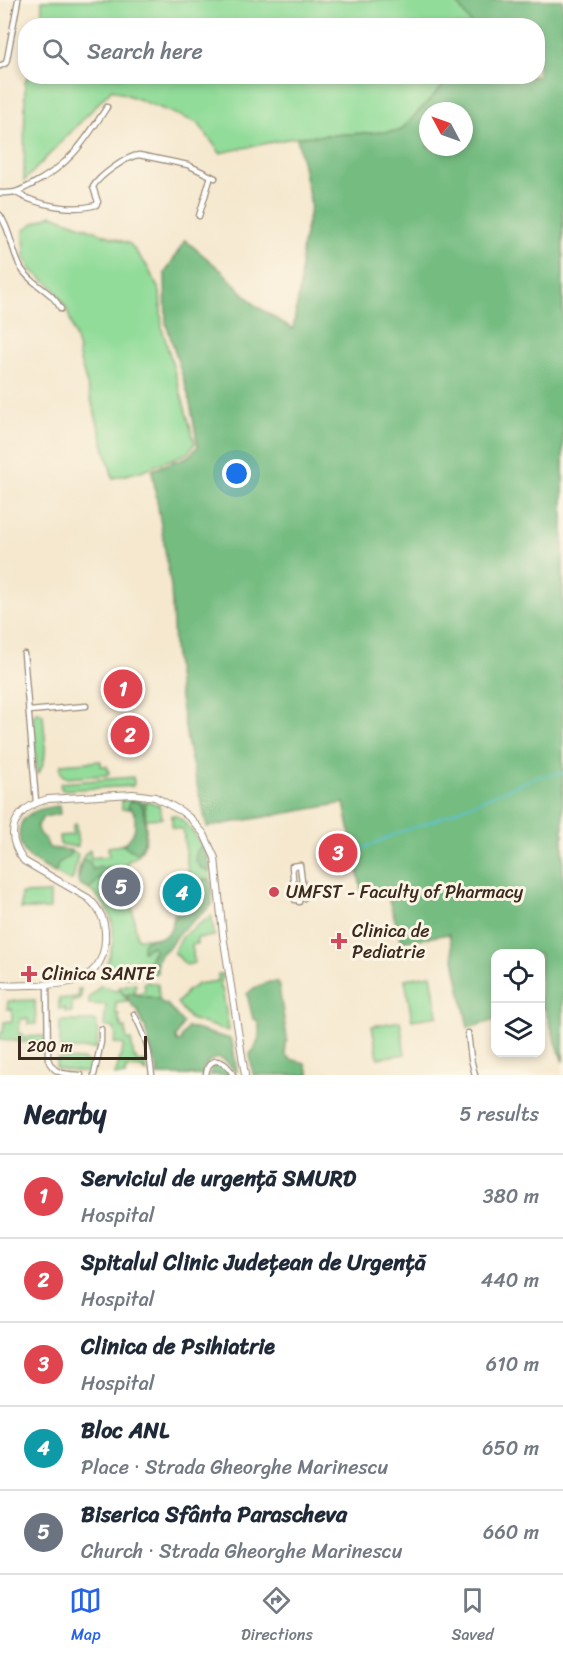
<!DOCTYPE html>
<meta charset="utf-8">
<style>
body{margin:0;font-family:Sriracha,sans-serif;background:#f6f6f7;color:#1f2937}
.controls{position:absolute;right:18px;bottom:18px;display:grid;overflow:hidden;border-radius:12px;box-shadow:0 3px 9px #0003}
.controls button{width:54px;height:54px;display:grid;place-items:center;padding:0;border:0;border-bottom:2px solid #e0e1e3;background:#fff;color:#1f2937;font:30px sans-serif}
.compass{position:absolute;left:419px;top:102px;width:54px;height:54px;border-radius:50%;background:#fff;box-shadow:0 3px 9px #0003;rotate:311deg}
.scale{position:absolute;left:18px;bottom:15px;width:129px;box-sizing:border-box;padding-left:6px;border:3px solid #3b2a1e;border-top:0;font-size:16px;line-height:21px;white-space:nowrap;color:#3b2a1e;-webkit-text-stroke:4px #fcf5e5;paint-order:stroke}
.you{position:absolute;left:237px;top:474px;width:21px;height:21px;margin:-15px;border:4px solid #fff;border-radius:50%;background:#1a73e8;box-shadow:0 0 0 9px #1a73e833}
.badge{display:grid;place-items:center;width:39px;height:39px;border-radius:50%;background:#2563eb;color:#fff;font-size:20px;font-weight:700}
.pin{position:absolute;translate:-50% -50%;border:3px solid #fff;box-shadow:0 2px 6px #0006}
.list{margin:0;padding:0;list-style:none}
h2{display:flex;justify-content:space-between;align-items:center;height:78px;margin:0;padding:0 24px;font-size:26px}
h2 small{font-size:20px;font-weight:400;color:#747a83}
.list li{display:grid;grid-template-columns:39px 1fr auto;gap:18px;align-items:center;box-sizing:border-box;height:84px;padding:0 24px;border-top:2px solid #e0e1e3}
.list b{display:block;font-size:22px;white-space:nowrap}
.list p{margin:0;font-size:20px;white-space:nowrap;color:#747a83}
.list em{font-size:20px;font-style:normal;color:#747a83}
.icon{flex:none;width:33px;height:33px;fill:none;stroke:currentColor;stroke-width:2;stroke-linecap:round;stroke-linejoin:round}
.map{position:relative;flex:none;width:563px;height:1075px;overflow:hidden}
.search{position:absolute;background:#fff;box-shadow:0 3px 9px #0003;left:18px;right:18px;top:18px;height:66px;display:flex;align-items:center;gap:15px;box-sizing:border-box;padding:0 21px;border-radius:24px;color:#747a83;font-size:22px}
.sheet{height:498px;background:#fff}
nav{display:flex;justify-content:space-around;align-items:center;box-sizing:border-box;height:84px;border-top:2px solid #e0e1e3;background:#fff;font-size:16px;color:#747a83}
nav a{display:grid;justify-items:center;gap:3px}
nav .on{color:#2563eb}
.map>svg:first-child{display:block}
</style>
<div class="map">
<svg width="563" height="1075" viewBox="0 0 563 1075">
<rect width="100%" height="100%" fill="#fcf5e5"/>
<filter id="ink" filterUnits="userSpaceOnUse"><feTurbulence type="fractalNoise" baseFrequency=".0167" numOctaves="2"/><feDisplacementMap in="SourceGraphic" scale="12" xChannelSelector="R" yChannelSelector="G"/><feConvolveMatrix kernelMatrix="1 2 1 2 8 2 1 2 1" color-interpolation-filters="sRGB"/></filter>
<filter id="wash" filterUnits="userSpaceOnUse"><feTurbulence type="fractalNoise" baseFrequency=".008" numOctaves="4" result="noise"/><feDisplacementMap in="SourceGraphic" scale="24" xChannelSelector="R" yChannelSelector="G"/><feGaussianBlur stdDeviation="1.35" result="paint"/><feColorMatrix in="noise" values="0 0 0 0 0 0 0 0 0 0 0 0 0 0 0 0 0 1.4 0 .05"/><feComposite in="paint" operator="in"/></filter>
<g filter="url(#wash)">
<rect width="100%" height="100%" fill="#f5e8cf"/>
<g fill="#91dc99" stroke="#66835c" stroke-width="1.5">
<path d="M42,0H455L472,25L39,26L42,16Z"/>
<path d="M27,77H449L441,88L400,131L297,137L220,153L198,123L112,89L24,181L25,83Z"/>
<path d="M52,215L130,244L147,266L160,292L162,328L195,443L188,453L141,471L113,478L78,353L79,350L67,309L62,301L54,288L30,269L25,257L24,230L34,223Z"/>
<path d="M36,712H39L43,715C44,734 50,758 38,774H37L33,717Z"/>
<path d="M101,761V766H107L109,773L107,775L67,778L62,775L60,770L61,764Z"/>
<path d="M133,777L134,783L133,786L62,790L60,785L61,783Z"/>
<path d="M138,799L144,803C145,819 151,846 136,857C133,859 130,860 127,862L131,898L128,899V902L132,906L137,938H166C150,951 150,957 144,976L130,977L120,975L118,970L114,967L110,969V972L105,976V973L102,972C116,949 119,917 98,897C92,891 85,887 79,883C76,873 81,855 90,850L91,858L109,856L108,847C113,846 119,846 123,844C137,838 138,820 132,809H122L121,800Z"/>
<path d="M147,801L159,805L162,818L146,819L145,804Z"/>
<path d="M172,815C179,816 183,820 187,825C210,850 211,873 212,905L180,932L173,922L174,913L189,908L194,891V878H189L183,829L172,828Z"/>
<path d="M76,824L78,846L76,847L60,844L59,836L73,835V825Z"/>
<path d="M69,850L75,852L78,855L73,879L70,881L53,872L56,871L57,865L71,852Z"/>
<path d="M50,893V909H21V894Z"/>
<path d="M211,916L212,917L214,936L197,938V944L192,945L194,963L187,965L181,960L177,954H174V952L183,936Z"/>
<path d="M218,974H222L223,977L219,987L222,988L229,1030L228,1031L190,1019L177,1003C182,1000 183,995 187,991C191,988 194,989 197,984L218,981Z"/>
<path d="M431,975L438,1016L412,1020L405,979Z"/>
<path d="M145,982L158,984L159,999L128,993L127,997L119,987L134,983L136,985L134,991L137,993L143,992L145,990L144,983Z"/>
<path d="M100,986L113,989L116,992L119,989L128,1001L116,1002V1014H119V1023H121V1028H125L127,1040H131L134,1058H136L137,1062H145L147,1073C143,1065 134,1068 126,1068L125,1075H115L124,1045L114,1043L116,1035L114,1028L104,1026L106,1005L89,1004V998Z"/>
<path d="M78,989H81V996L78,1001H72V1012H65V1008L59,1009V999L78,997Z"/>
<path d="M35,1000L36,1024H28V1019H20L19,1034H23L24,1037L44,1036V1042H23L0,1039V1033L3,1032L4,1022L12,1021V1009H7L8,1001Z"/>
<path d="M60,1021H96L98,1034L96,1049H60Z"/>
<path d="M400,1021L405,1054L378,1058L372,1026Z"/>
<path d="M57,1059L85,1060L86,1062L94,1064L92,1071L88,1073L58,1069L56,1068Z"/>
</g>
<g fill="#74bc81" stroke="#587350" stroke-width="1.5" fill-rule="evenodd">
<path d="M455,0H563V1062L544,1007L541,1008L540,954H496L495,1020L468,1028L449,934L402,942L385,888L362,893L344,803L207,827L189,751L179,693L174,647L171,587L152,470L189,456L198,446L189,397L166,323L165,273L185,240L222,271L256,306L293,329L300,286L302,249L311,205L297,137L400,131L441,88L449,77L538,76V26L472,25ZM428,111H464V147H428Z"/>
<path d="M130,801L138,802L142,805C145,820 150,841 137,853L122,845C135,837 137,826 134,812L128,806Z"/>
<path d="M59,806L60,814L43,817L37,827C38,832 39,836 45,838L49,848L69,850L71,852C68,861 61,859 58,864C56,866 57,869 56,871L53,872C45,867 35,863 28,856C18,846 15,826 27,816C36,809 48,807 59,806Z"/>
<path d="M202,846L208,857L210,872L201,868L195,860L197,850Z"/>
<path d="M83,859L90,862L93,870L100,866L102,868L108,867L114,869L101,876L91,888L88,889L79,883L78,880Z"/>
<path d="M205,879L211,881L212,905L180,932L169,947L160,955L157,961V973L147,975C145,966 151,957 155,949L152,946L143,951C141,932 158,944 167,934C176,926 169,915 184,914L188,908L190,893L198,890L202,881Z"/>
<path d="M269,982H278L287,1037L285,1054L290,1059L305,1063L310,1075H253L250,1054C259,1045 261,1034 258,1021L253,1019L247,994L254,988Z"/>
<path d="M128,993L159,999L164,1005L167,1004L183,1023L176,1037L177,1042L182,1041L181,1038L188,1027L230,1039L232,1042L237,1071L235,1072C232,1068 229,1063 224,1060C213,1054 203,1065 202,1075H157L158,1070C154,1064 146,1035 145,1026L142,1024L138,1010L134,1008L127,997Z"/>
<path d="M217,1064L226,1068L229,1075H209L213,1066Z"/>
</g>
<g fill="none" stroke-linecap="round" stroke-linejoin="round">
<path stroke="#5bc5d6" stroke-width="1.5" d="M362,849L397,833L435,820L536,777L563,773"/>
</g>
</g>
<g filter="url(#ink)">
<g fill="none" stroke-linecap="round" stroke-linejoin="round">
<g stroke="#988976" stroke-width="7">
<g id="street">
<path d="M0,66L6,63L7,59L18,0"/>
<path d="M0,193C16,193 17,192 31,185C70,165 84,142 107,107"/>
<path d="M16,193C38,205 72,212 96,205L98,202L93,187C99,176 127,156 139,155L188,165L215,178"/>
<path d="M0,215C11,231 12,252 21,268C31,285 51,289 61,309"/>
<path d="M199,216L211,176"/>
<path d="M24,654L36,802"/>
<path d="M29,711L86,706"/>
<path d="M299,899L295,900L292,866L300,865L304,898L299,899V902"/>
<path d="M47,985L48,1059C53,1075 67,1074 81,1075"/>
<path d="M134,1014C146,1037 149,1049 152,1075"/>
<path d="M468,1033L471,1059L475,1075"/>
<path d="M94,1075L101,1042V1029"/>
<path d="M206,1075C208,1054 226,1059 233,1075"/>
</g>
</g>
<g stroke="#988976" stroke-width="8">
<path id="secondary" d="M0,985C11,986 22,985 33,985C67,985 103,983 105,940C106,922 101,910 88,898L24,861C2,832 15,808 48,799L133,794L155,797L181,811L191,819L204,834L215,858L223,935L245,1075"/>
</g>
<use href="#street" stroke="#fff" stroke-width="4.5"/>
<use href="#secondary" stroke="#fff" stroke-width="6"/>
</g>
</g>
<g fill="#d1495b" stroke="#fcf5e5" stroke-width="2">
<circle cx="274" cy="892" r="6"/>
<path d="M336 932h6v6h6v6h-6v6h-6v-6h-6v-6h6z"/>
<path d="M26 965h6v6h6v6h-6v6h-6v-6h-6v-6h6z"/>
</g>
<g text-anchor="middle" stroke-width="6" stroke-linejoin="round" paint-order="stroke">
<g font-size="18" fill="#3b2a1e" stroke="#fcf5e5" text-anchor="start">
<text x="286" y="898">UMFST - Faculty of Pharmacy</text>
<text x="352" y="937">Clinica de<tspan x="352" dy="21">Pediatrie</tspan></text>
<text x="42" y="980">Clinica SANTE</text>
</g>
</g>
</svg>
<div class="controls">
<button><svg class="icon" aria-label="locate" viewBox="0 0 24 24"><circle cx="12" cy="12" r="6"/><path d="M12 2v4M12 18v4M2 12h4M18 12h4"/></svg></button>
<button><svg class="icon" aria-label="layers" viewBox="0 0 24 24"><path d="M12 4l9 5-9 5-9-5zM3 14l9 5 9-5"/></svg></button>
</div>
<svg class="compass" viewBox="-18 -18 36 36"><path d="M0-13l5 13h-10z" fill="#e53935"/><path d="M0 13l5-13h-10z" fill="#747a83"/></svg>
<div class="scale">200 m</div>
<div class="you"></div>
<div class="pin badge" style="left:123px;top:689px;background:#e0444e">1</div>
<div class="pin badge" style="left:130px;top:735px;background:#e0444e">2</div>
<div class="pin badge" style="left:338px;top:853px;background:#e0444e">3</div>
<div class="pin badge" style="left:182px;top:893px;background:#0f9aa8">4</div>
<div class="pin badge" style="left:121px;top:887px;background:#6b7280">5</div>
<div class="search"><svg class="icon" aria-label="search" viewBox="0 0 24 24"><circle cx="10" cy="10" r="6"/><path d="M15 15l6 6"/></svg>Search here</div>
</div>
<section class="sheet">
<h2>Nearby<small>5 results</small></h2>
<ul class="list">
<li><span class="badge" style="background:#e0444e">1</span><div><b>Serviciul de urgență SMURD</b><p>Hospital</p></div><em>380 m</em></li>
<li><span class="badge" style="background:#e0444e">2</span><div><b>Spitalul Clinic Județean de Urgență</b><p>Hospital</p></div><em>440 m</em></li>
<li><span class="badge" style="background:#e0444e">3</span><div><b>Clinica de Psihiatrie</b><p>Hospital</p></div><em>610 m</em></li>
<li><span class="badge" style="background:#0f9aa8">4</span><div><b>Bloc ANL</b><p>Place · Strada Gheorghe Marinescu</p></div><em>650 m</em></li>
<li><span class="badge" style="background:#6b7280">5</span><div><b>Biserica Sfânta Parascheva</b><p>Church · Strada Gheorghe Marinescu</p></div><em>660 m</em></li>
</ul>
</section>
<nav>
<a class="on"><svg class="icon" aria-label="map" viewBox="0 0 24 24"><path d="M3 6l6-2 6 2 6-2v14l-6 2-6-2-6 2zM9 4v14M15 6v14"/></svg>Map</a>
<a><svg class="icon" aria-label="directions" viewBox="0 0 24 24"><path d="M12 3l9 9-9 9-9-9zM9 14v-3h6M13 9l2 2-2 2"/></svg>Directions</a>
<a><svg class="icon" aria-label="saved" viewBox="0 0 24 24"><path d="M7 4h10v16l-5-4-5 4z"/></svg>Saved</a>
</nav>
